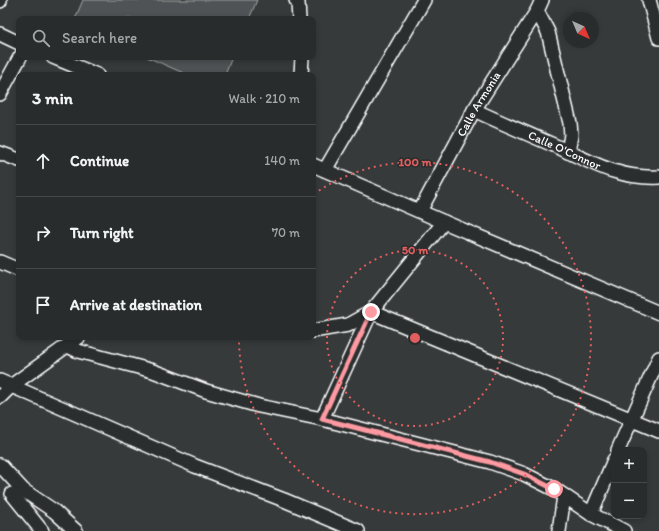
<!DOCTYPE html>
<meta charset="utf-8">
<style>
body{margin:0;font-family:Itim,sans-serif;background:#353838;color:#f1f3f6}
.controls{position:absolute;right:12px;bottom:12px;display:grid;overflow:hidden;border-radius:8px;box-shadow:0 2px 6px #0003}
.controls button{width:36px;height:36px;display:grid;place-items:center;padding:0;border:0;border-bottom:1px solid #454848;background:#292c2c;color:#f1f3f6;font:20px sans-serif}
.compass{position:absolute;left:563px;top:12px;width:36px;height:36px;border-radius:50%;background:#292c2c;box-shadow:0 2px 6px #0003;rotate:136deg}
.stop{position:absolute;width:12px;height:12px;margin:-9px;border:3px solid #ff9aa2;border-radius:50%;background:#fff}
.stop.end{background:#ff9aa2;border-color:#fff;box-shadow:0 1px 4px #0008}
.list{margin:0;padding:0;list-style:none}
h2{display:flex;justify-content:space-between;align-items:center;height:52px;margin:0;padding:0 16px;font-size:17px}
h2 small{font-size:13px;font-weight:400;color:#a5a7a9}
.list li{display:grid;grid-template-columns:26px 1fr auto;gap:12px;align-items:center;box-sizing:border-box;height:72px;padding:0 16px;border-top:1px solid #454848}
.list b{display:block;font-size:15px;white-space:nowrap}
.list em{font-size:13px;font-style:normal;color:#a5a7a9}
.icon{flex:none;width:22px;height:22px;fill:none;stroke:currentColor;stroke-width:2;stroke-linecap:round;stroke-linejoin:round}
.map{position:relative;flex:none;width:659px;height:531px;overflow:hidden}
.search{position:absolute;background:#292c2c;box-shadow:0 2px 6px #0003;left:16px;top:16px;width:300px;height:44px;display:flex;align-items:center;gap:10px;box-sizing:border-box;padding:0 14px;border-radius:8px;color:#a5a7a9;font-size:15px}
.panel{position:absolute;background:#292c2c;box-shadow:0 2px 6px #0003;left:16px;top:72px;width:300px;height:268px;border-radius:8px}
.map>svg:first-child{display:block}
</style>
<div class="map">
<svg width="659" height="531" viewBox="0 0 659 531">
<rect width="100%" height="100%" fill="#373a3b"/>
<filter id="ink" filterUnits="userSpaceOnUse"><feTurbulence type="fractalNoise" baseFrequency=".025" numOctaves="2"/><feDisplacementMap in="SourceGraphic" scale="8" xChannelSelector="R" yChannelSelector="G"/><feConvolveMatrix kernelMatrix="1 2 1 2 8 2 1 2 1" color-interpolation-filters="sRGB"/></filter>
<g filter="url(#ink)">
<g fill="#505354" stroke="#a8a9aa">
<path d="M83,0H257L249,19H75Z"/>
<path d="M147,57H232L225,75H188Z"/>
</g>
<g fill="none" stroke-linecap="round" stroke-linejoin="round">
<g stroke="#fff" stroke-width="16">
<g id="minor">
<path d="M296,0L298,3L299,19"/>
<path d="M649,0L659,38"/>
<path d="M0,1V0"/>
<path d="M537,11L548,32L570,123L571,135L568,152"/>
<path d="M0,34L19,43"/>
<path d="M53,57L97,75"/>
<path d="M301,75L302,57"/>
<path d="M0,94L20,57"/>
<path id="s1" d="M474,110C502,123 530,135 558,147C593,163 619,179 659,177"/>
<path d="M0,153L19,160"/>
<path d="M313,165L444,222L659,313"/>
<path d="M325,170L424,0"/>
<path id="s2" d="M420,211L474,110L537,11L542,0"/>
<path d="M0,262L19,270"/>
<path d="M371,312L659,431"/>
<path d="M313,331L348,325L371,312"/>
<path d="M68,346L78,351L153,371L206,391L259,406L322,419L490,462L524,474L554,489L591,514L624,531"/>
<path d="M0,381L195,466L284,500L358,531"/>
<path d="M0,397L11,386L79,337"/>
<path d="M322,419L371,312L444,222"/>
<path d="M618,450L659,358"/>
<path d="M0,465L23,490L54,511L76,531"/>
<path d="M12,494L42,531"/>
<path d="M591,514L614,460"/>
<path d="M559,531L564,496"/>
</g>
</g>
<use href="#minor" stroke="#2a2d2e" stroke-width="13"/>
</g>
</g>
<g fill="none" stroke-linecap="round" stroke-linejoin="round" filter="url(#ink)">
<path stroke="#ff9aa2" stroke-width="5" d="M371,312L322,419L490,462L524,474L554,489"/>
</g>
<g fill="none" stroke="#e05e5e" stroke-width="2" stroke-dasharray="2 4">
<circle cx="415" cy="338" r="88"/>
<path d="M314 194A176 176 0 1 1 239 338"/>
</g>
<g text-anchor="middle" stroke-width="3" stroke-linejoin="round" paint-order="stroke">
<g font-size="12" fill="#fff" stroke="#2a2d2e">
<text dy="4" stroke="none"><textPath href="#s2" startOffset="122">Calle Armonia</textPath></text>
<text dy="4" stroke="none"><textPath href="#s1" startOffset="99">Calle O'Connor</textPath></text>
</g>
</g>
<circle cx="415" cy="338" r="6" fill="#e05e5e" stroke="#2a2d2e" stroke-width="2"/>
<g font-size="12" text-anchor="middle" font-weight="bold" fill="#e05e5e" stroke="#2a2d2e" stroke-width="3" stroke-linejoin="round" paint-order="stroke">
<text x="415" y="166">100 m</text>
<text x="415" y="254">50 m</text>
</g>
</svg>
<div class="controls">
<button>+</button>
<button>−</button>
</div>
<svg class="compass" viewBox="-18 -18 36 36"><path d="M0-13l5 13h-10z" fill="#e53935"/><path d="M0 13l5-13h-10z" fill="#a5a7a9"/></svg>
<div class="stop" style="left:554px;top:489px"></div>
<div class="stop end" style="left:371px;top:312px"></div>
<div class="search"><svg class="icon" aria-label="search" viewBox="0 0 24 24"><circle cx="10" cy="10" r="6"/><path d="M15 15l6 6"/></svg>Search here</div>
<section class="panel">
<h2>3 min<small>Walk · 210 m</small></h2>
<ul class="list">
<li><svg class="icon" aria-label="ahead" viewBox="0 0 24 24"><path d="M12 20V5M6 11l6-6 6 6"/></svg><div><b>Continue</b></div><em>140 m</em></li>
<li><svg class="icon" aria-label="right" viewBox="0 0 24 24"><path d="M7 20v-9h11M14 6l5 5-5 5"/></svg><div><b>Turn right</b></div><em>70 m</em></li>
<li><svg class="icon" aria-label="arrive" viewBox="0 0 24 24"><path d="M6 21V4h12l-3 4 3 4H6"/></svg><div><b>Arrive at destination</b></div></li>
</ul>
</section>
</div>
